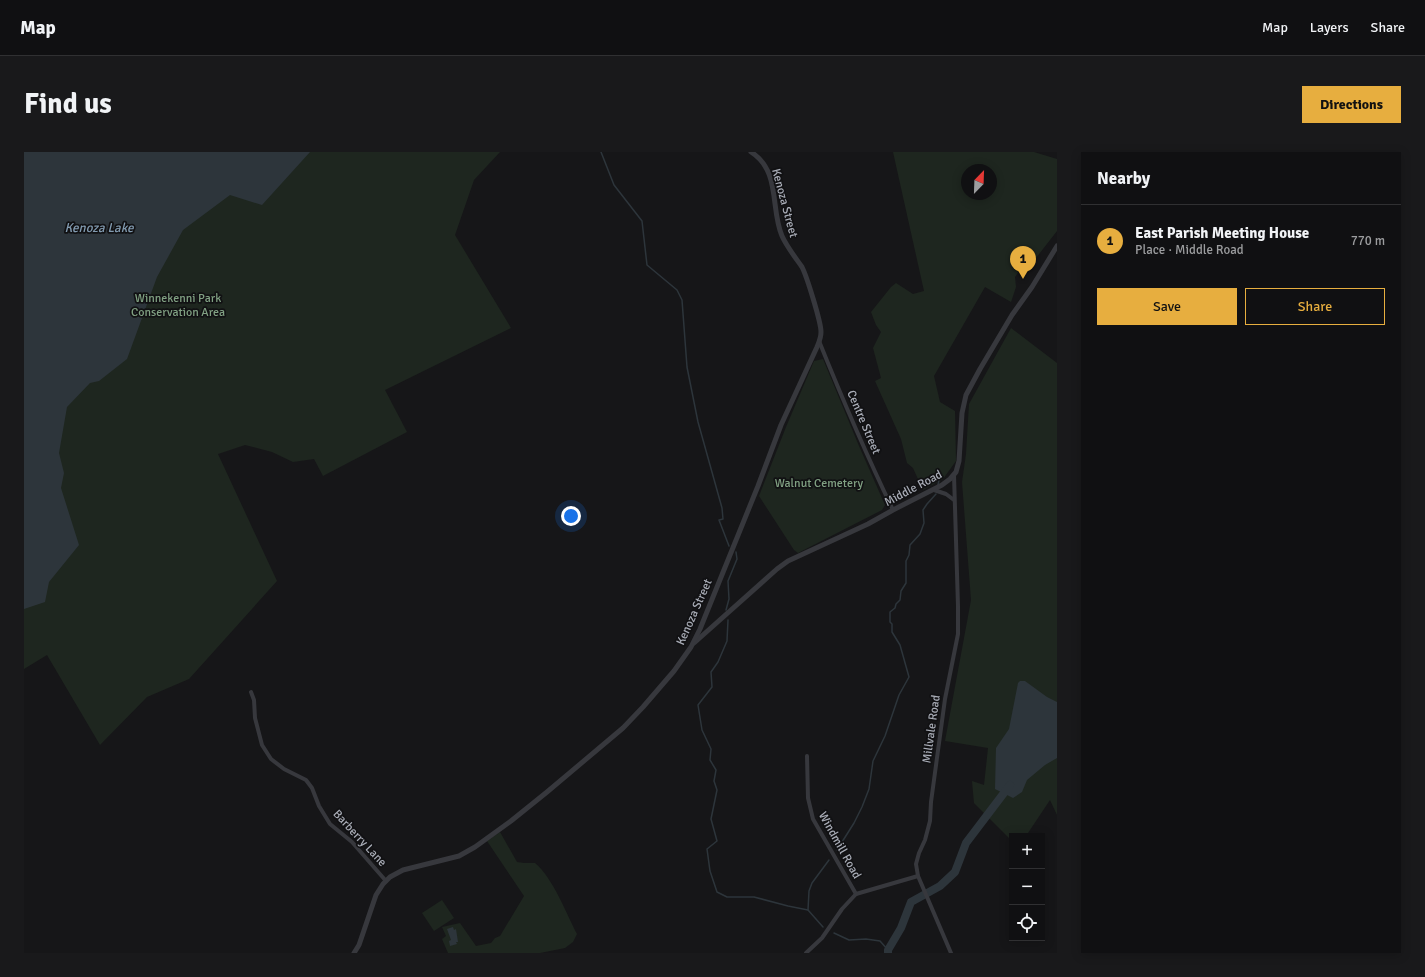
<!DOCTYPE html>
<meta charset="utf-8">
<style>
body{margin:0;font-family:Signika,sans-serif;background:#19191b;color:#f1f3f6}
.controls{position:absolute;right:12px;bottom:12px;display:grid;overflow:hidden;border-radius:0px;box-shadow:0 2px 10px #0003}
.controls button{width:36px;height:36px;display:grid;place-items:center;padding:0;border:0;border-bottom:1px solid #303032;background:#101012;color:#f1f3f6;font:20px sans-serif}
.compass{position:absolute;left:937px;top:12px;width:36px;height:36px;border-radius:50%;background:#101012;box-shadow:0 2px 10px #0003;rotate:23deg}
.you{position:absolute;left:547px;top:364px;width:14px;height:14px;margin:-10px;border:3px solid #fff;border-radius:50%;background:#1a73e8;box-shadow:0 0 0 6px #1a73e833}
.badge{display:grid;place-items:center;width:26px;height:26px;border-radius:50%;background:#e7ae3f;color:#111;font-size:13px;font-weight:700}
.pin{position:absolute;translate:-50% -33px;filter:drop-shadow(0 1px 2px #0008)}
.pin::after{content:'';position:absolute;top:21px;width:14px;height:12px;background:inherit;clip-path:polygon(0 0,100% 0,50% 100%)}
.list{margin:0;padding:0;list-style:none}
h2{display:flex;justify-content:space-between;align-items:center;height:52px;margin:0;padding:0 16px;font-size:17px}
h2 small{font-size:13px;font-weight:400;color:#9c9d9f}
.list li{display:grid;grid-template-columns:26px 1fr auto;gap:12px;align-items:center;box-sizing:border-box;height:72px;padding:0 16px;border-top:1px solid #303032}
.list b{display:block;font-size:15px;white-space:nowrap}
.list p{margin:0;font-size:13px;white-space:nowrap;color:#9c9d9f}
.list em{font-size:13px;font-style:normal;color:#9c9d9f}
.actions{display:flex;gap:8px;padding:12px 16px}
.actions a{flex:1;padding:9px 0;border:1px solid #e7ae3f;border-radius:0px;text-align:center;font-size:14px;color:#e7ae3f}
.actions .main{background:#e7ae3f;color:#111}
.icon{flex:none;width:22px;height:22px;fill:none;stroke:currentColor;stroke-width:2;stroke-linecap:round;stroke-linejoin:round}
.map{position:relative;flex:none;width:1033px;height:801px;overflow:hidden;border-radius:0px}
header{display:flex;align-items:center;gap:24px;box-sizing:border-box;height:56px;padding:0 20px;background:#101012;border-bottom:1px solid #303032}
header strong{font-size:19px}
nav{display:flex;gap:22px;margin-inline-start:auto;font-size:14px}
.intro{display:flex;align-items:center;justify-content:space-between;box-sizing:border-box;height:96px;padding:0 24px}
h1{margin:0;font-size:28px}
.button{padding:10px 18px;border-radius:0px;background:#e7ae3f;color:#111;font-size:14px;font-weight:700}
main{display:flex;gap:24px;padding:0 24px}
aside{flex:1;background:#101012;border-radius:0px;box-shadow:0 2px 10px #0003}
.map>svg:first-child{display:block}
</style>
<header>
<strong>Map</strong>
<nav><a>Map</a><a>Layers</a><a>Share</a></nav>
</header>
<div class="intro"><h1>Find us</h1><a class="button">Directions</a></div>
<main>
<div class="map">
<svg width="1033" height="801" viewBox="0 0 1033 801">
<rect width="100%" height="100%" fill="#161618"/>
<g fill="#1e261f" fill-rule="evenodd">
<path d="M0,0H476L450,28L431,83L487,176L361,238L383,280L299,324L290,307L269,310L248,300L221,293L194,302L253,429L165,527L123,545L76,593L23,503L0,517Z"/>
<path d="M869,0H1010L1033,7V79L1012,106L1003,108L991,125L992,135L987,150L961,135L910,224L916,250L931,259L932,309L919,327L899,338L889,316L883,311L877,287L851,229L857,226L849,196L857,180L852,173L847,160L867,135L872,131L889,142L900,139ZM943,18H967V42H943Z"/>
<path d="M987,176L1033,211V663L1026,648L1002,684H988V689L950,651L948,629L960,633L964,596L921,589L947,448L938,330L942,302L945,252Z"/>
<path d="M799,207L835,294L861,353L858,358L774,401L770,398L735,344L762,275L790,209Z"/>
<path d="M476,680L493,710L500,711H511C529,726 542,761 553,782L549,790L541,796L516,801H424L418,787L422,784L418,775L436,771L452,794L467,791L471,786L476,784L500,744L463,689Z"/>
<path d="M418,748L430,766L410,779L398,761Z"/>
</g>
<g fill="#2d353b">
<path d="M0,0H286L238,53L206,43L159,78L133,125L103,207L75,229L66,231L43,255L35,301L40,321L37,336L55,393L25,430L21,450L0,457Z"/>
<path d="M996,529H1001L1023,545L1033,550V606L1021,613L1003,628L998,640L989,646L971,637L972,596L985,577L994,531Z"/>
<path d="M429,775L430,778L432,777L434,790H432L433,792L426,794L425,789L427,788L423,777Z"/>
</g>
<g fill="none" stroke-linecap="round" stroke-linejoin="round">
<g stroke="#2d353b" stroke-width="1.5">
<path d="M577,0L590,33L618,69L623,113L653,138L658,148L663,215L674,270L698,356L699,367L695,368L705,394"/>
<path d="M914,333L915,328"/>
<path d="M702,458L705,447L704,429L713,407L712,400"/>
<path d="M704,468L703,489L694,510L687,520L688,535L674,553L678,578L687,597L686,608L692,618L690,629L693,638L687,667L693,689L683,697L686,719L693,740L703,745H730L764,754L784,758L799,775"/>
<path d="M813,698L830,671L838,655L845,637L849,609L861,584L875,543L885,525L876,493L868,480V472L866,470V460L871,456L872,452L876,448L877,439L882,431V409L885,403L886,393L896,382L900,371L899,358L903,352L912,342"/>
<path d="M784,758L785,739L788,731L805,708"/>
<path d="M810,781L825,788L842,787L856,789L864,798"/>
</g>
<path stroke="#2d353b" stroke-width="8" d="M864,801V798L877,776L887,750L916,734L931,720L942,691L986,633"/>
<g stroke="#37383d" stroke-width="4">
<path d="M795,189C818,246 842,302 869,358"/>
<path d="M910,338L922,342L930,348"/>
<path d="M227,540L230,548L231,566L238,593L247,607L260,617L282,628L288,636L295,654L306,672L328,690L362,729"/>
<path d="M783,604L784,646L789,667L832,742"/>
<path d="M782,801L798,786L818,757L832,742L894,724"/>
<path d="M927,801L894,724L892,712L895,701L901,688L906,669L907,650L921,547L934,482V454L930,323"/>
</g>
<g stroke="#37383d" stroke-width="5">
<path d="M670,491L753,417L764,409L844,372L869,358L918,333L926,327L932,320L935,309L938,261L942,243L956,217L988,163L1008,135L1033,94"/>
<path d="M330,801L335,793L352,743L359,732L366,725L379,718L435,704L451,695L487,669L523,640L599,576L619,555L650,519L667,495L676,477L734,334L757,273L793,195C795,190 797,186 797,180C797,170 783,125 778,115C771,105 763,95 758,84C746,56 757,19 727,0"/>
</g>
</g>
<g text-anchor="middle" stroke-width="3.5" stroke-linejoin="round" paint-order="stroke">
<g font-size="12" fill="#a9adb7" stroke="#111113">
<text transform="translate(761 51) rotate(75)" y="4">Kenoza Street</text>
<text transform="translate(840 270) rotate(67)" y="4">Centre Street</text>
<text transform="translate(889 336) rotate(-28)" y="4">Middle Road</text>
<text transform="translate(670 460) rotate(-66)" y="4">Kenoza Street</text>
<text transform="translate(907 577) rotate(-82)" y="4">Millvale Road</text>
<text transform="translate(336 686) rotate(47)" y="4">Barberry Lane</text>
<text transform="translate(816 693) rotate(61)" y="4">Windmill Road</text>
</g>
<g font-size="12" fill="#81a183" stroke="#111113">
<text x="154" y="150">Winnekenni Park<tspan x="154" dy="14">Conservation Area</tspan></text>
<text x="795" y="335">Walnut Cemetery</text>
</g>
<g font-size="13" font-style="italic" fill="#829bb0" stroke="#111113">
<text x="75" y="80">Kenoza Lake</text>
</g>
</g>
</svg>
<div class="controls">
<button>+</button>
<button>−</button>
<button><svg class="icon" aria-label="locate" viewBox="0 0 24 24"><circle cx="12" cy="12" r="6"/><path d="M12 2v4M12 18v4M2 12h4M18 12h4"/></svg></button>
</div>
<svg class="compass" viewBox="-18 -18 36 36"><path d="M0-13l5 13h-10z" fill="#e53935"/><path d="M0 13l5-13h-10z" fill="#9c9d9f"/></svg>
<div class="you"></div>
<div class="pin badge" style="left:999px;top:127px">1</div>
</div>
<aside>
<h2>Nearby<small></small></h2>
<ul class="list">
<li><span class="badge">1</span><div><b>East Parish Meeting House</b><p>Place · Middle Road</p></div><em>770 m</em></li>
</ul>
<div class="actions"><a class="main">Save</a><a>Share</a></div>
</aside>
</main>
